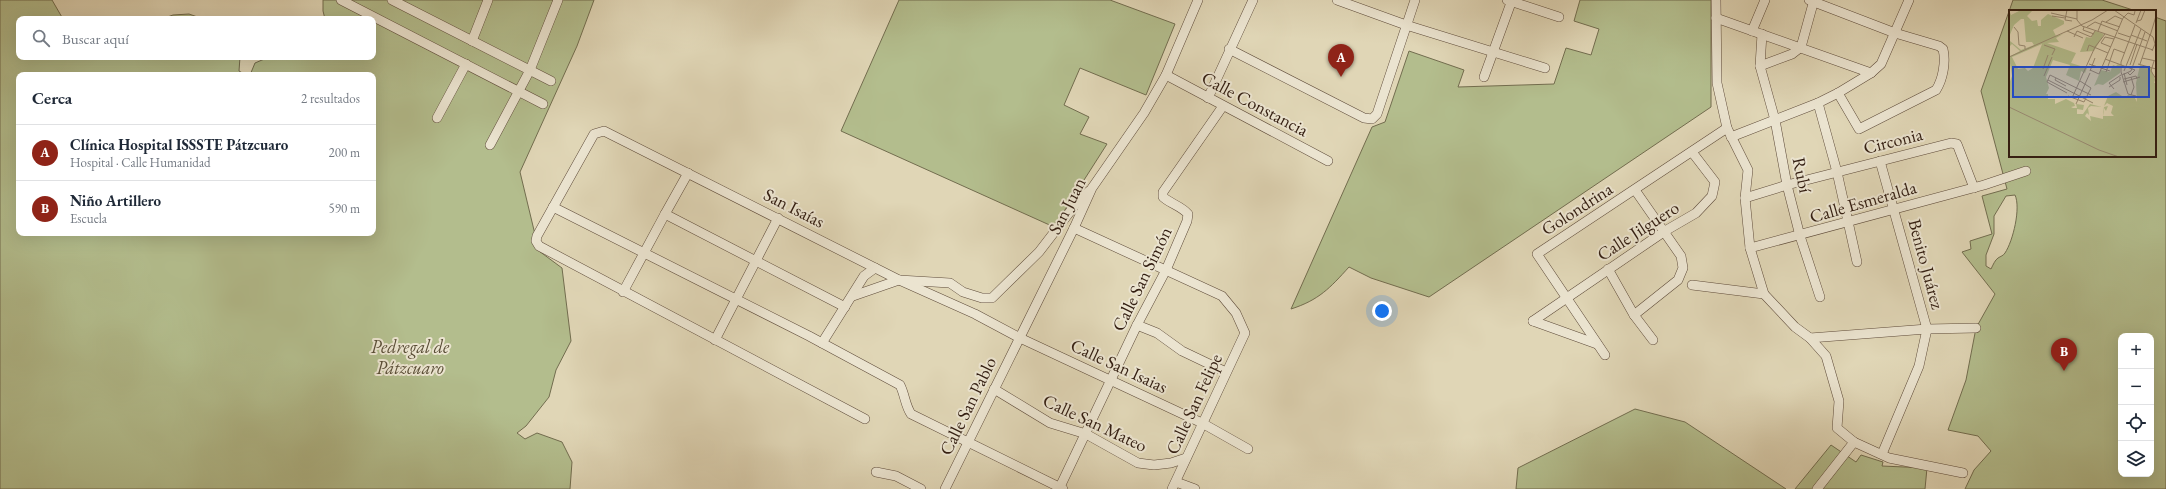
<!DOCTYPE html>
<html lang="es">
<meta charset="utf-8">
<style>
body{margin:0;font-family:"EB Garamond",serif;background:#f6f6f7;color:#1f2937}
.controls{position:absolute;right:12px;bottom:12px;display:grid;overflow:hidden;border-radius:8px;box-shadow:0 4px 16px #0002}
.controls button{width:36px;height:36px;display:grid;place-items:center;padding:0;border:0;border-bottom:1px solid #e0e1e3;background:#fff;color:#1f2937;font:20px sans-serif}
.you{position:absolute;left:1382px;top:311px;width:14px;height:14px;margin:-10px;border:3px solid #fff;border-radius:50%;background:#1a73e8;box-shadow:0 0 0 6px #1a73e833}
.badge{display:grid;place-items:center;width:26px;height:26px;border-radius:50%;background:#8f2418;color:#fff;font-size:13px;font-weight:700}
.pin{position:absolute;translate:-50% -33px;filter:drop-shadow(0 1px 2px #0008)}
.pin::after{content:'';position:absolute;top:21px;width:14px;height:12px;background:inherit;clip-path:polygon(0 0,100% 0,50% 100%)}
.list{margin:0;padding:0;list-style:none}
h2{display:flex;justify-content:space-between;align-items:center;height:52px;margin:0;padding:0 16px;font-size:17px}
h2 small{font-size:13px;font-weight:400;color:#747a83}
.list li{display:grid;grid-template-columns:26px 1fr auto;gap:12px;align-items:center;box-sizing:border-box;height:56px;padding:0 16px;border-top:1px solid #e0e1e3}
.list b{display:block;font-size:15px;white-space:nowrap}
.list p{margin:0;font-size:13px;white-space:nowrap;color:#747a83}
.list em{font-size:13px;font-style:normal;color:#747a83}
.icon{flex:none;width:22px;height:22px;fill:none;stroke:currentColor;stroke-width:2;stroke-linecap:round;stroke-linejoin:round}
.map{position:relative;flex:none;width:2166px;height:489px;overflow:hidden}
.search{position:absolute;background:#fff;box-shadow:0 4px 16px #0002;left:16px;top:16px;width:360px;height:44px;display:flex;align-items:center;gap:10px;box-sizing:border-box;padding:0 14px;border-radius:8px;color:#747a83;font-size:15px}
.panel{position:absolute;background:#fff;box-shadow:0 4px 16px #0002;left:16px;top:72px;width:360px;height:164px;border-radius:8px}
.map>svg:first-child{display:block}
</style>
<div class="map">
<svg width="2166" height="489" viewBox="0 0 2166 489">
<rect width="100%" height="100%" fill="#e0d6b6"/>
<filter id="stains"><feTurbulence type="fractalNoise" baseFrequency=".005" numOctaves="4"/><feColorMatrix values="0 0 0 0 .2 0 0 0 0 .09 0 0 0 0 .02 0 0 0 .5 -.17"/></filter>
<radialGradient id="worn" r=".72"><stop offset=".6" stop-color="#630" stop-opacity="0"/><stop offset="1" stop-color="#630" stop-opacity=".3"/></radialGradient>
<g fill="#b3bd8d" stroke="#726d4f" fill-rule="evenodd">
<path d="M0,0H52L63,19H19V57H240L239,71L246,75H19V233H373V75H250L255,63L269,57H373V19H325L323,11V0H594L577,46L520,172L539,251L562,268L571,341L556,370L549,397L526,426L517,433L525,439L537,433L562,442L572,462L570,489H0Z"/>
<path d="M899,0H1110L1175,24L1146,95L1080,68L1064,105L1089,117L1080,134L1107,144L1054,227L841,131Z"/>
<path d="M1580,0H1711V107L1429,297L1371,278L1349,267C1330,288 1319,300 1291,309L1372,127L1385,122L1409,51L1464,70L1458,87L1554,84L1566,48L1591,55L1599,29L1574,21Z"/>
<path d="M2013,0H2102L2136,11H2010V156H2155V17L2166,21V489H1965L1974,470L1991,451L1978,436L1948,430L1966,380L1976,328L1995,294L1962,252L1971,249L1970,241L1992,234L1982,196L2007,189L1981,91ZM2015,195C2021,208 2013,241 2005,253C2003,256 2001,256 1998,258C1995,260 1993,265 1991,269L1986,266V255L1994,234V216L2006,196ZM2121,336H2151V474H2121Z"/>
<path d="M189,14L203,19H162L173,15Z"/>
<path d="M1635,409L1685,422L1786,489H1516L1518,468Z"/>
<path d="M1831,445L1856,462L1861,455L1883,462L1882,466L1927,468L1925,489H1795Z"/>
</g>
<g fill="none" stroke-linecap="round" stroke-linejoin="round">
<g stroke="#5e4b3a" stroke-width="10">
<g id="minor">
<path d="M341,0L543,104"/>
<path d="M392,0L551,81"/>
<path d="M1337,0L1406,25L1545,68"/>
<path d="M1507,0L1559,17"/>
<path d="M1716,0L1717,83L1727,128L1748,170L1745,198L1750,248L1764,294L1795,327L1810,338L1826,356L1839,401L1837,428L1854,442L1889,458L1963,473"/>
<path d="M1809,0L1895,33L1939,46L1943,49C1946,62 1943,79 1936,90L1859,129L1838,93"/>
<path d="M1716,18L1871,73"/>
<path d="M1752,31L1765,0"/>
<path d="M1762,34L1760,66L1775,120L1787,185L1800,236L1820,297"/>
<path d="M472,41L488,0"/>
<path d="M1229,49L1364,118L1372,119L1377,114L1415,0"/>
<path d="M1760,66L1792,54L1801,47L1814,0"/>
<path d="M1166,75L1328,161"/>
<path d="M1484,77L1512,0"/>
<path d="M1208,98L1253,0"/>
<path d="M1818,103L1837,172L1857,262"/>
<path d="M437,118L466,64"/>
<path d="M1731,137L1818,103L1838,93L1871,73L1881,64L1909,0"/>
<path d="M490,145L530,70L558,0"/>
<path d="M1880,161L1927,329L1919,366L1882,454"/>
<path d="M688,173L665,214L845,307"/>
<path d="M1745,198L1787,185L1951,143L1957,144L1974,188"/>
<path d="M553,207L809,336L900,385C905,395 905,405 911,414L1063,489"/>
<path d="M1074,228L1222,296L1236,313L1245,333L1172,489"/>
<path d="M1750,248L1984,185L2026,171"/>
<path d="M1608,269L1634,315L1653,340"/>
<path d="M1692,285L1764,294"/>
<path d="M623,292L665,214"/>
<path d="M853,296L899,280L950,283L963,292L982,298H992L1039,252L1079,200L1089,191"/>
<path d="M1634,315L1678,280L1683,268L1681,256L1635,190"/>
<path d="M1533,321L1665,231L1696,213L1712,196L1715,182L1692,152"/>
<path d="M1533,321L1597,344"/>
<path d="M1137,325L1157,333L1182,351L1226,372"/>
<path d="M1810,338L1927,329L1976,328"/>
<path d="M715,340L778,218"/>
<path d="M822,343L864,276L875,268"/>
<path d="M1605,355L1537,254L1727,128"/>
<path d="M994,389L1050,423L1086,434L1138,463L1154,465L1171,463L1186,458"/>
<path d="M865,419L539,246L536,241L537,236L594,134L604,131L899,280L975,314L1020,338L1202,423L1248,449"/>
<path d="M876,472L896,476L921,489"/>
<path d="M1176,482L1195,489"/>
<path d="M945,489L1074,228L1092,188L1144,113L1166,75L1198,0"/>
<path d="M1059,489L1137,325L1166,270L1187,221L1188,214C1181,206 1171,204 1163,197V192L1223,106"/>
<path d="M1817,489L1854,442"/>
</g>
</g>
<use href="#minor" stroke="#ebe4d0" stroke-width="9"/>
</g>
<g text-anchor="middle" stroke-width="4" stroke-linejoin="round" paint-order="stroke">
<g font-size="18" fill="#321d11" stroke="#ebe4d0">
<text transform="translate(1255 104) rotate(28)" y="6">Calle Constancia</text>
<text transform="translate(1893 141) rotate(-14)" y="6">Circonia</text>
<text transform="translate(1802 175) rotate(78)" y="6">Rubí</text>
<text transform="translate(1863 202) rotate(-16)" y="6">Calle Esmeralda</text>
<text transform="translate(1067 206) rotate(-63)" y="6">San Juan</text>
<text transform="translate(794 208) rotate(27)" y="6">San Isaías</text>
<text transform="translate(1577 209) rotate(-33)" y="6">Golondrina</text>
<text transform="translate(1638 231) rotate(-33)" y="6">Calle Jilguero</text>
<text transform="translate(1926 264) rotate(75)" y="6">Benito Juárez</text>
<text transform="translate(1142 279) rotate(-64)" y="6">Calle San Simón</text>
<text transform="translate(1119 366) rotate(25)" y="6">Calle San Isaias</text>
<text transform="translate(1194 404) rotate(-65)" y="6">Calle San Felipe</text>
<text transform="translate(968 406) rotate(-64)" y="6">Calle San Pablo</text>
<text transform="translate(1095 423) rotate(25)" y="6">Calle San Mateo</text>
</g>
<g font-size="18" font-style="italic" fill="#594d36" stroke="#ebe4d0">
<text x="410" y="353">Pedregal de<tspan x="410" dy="21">Pátzcuaro</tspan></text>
</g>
</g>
<g transform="translate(2009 10)">
<rect width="147" height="147" fill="#e0d6b6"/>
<path d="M0,0L2,5L12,0H24L18,6L23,11L28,10L29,16H32V10L39,4L55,11V14L44,20L47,26L54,24L47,28L50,32L38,33L67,43L62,53L78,58L76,63L72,61L70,71L57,65L61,55L44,50L37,67L40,78L37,84H39V89H46V94L57,89L65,93L66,96L62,97L64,98H68L67,94L75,95L74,100L68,99V104H74L81,94L93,97L82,96L79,98L80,105L78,103L76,106L82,111L81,106L94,109V102L95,97L99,96L97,101L95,98L94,106H105L102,103L104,96L98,93L95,96L99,86L107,82L116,88L119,85L125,86L128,92L127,73L131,55L142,58L146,70L145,73H147V147H0V74L3,66L0,47L11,41L3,34L0,37ZM12,9H15L17,32H23L25,35L12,40L1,31L0,27L5,15ZM33,34L24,58L19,61L16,58L9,59L3,47ZM86,21L95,24L85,41L71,42L77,27L82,28ZM109,54L111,55V63L94,75L89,74L85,76L92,60L101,62L104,55L107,56Z" fill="#b3bd8d" fill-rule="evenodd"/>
<path fill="none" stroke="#9a8c74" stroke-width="1" d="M58,0L56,10L63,11M68,0V10L73,16L144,40M105,0L144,27L146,34L143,41M42,3L68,9M43,6L56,8M128,11L132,10L136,0M97,12L106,6L113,9M127,13L132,0M126,15L112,52V62L119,84L127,86M5,17L9,22L10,35L16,36V39M75,17L74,20L85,24M78,17L86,12L109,21M58,21L74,28M89,21L93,11L111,17M109,23L121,27M122,25L138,31M141,26L147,6M65,27L68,21L82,27L86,21M126,34L132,19M35,35L46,39L43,45M102,37L92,33L96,27L105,29M78,41L80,35L99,43M0,47L83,10L99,0M133,48L147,51M96,49L126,60L121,65L119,63M145,51L142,61L147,69M80,54L101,61M129,54L147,59M131,54L141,25M121,55L128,34M34,59L39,45M81,60L90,64L114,8L119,3L125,5L126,1M81,61L86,48M115,61L126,34M97,62L105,39L116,43M115,63L118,75M113,65L122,61L136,22M35,66L43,47M122,67L125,77L122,85M47,68L46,70L57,76M115,69L127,66L128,69M39,70L84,93M114,72L131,67M100,77L111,70V67M105,79L100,73L112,65M58,83L38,72L41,65L82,85M59,86L75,92L82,78L71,71M63,88L86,37L96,24M67,94L81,63M0,97L90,140L110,147"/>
<path fill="#1d4ed8" fill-opacity="0.15" stroke="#1d4ed8" stroke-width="2" d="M4,57H140V87H4Z"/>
<rect width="147" height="147" fill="none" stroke="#321d11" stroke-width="2"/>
</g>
<rect width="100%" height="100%" filter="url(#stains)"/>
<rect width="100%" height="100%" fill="url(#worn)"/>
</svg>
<div class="controls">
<button>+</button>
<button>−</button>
<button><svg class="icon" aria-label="locate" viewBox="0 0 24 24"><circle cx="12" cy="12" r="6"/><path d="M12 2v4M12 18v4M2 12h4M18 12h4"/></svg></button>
<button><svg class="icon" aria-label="layers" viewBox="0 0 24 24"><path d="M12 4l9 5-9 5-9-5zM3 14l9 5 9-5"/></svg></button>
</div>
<div class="you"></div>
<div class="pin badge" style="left:1341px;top:77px">A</div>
<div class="pin badge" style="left:2064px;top:371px">B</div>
<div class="search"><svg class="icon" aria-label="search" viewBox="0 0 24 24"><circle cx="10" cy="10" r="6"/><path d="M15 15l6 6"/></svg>Buscar aquí</div>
<section class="panel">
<h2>Cerca<small>2 resultados</small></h2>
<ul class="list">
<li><span class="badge">A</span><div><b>Clínica Hospital ISSSTE Pátzcuaro</b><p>Hospital · Calle Humanidad</p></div><em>200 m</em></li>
<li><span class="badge">B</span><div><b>Niño Artillero</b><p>Escuela</p></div><em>590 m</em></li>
</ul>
</section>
</div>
